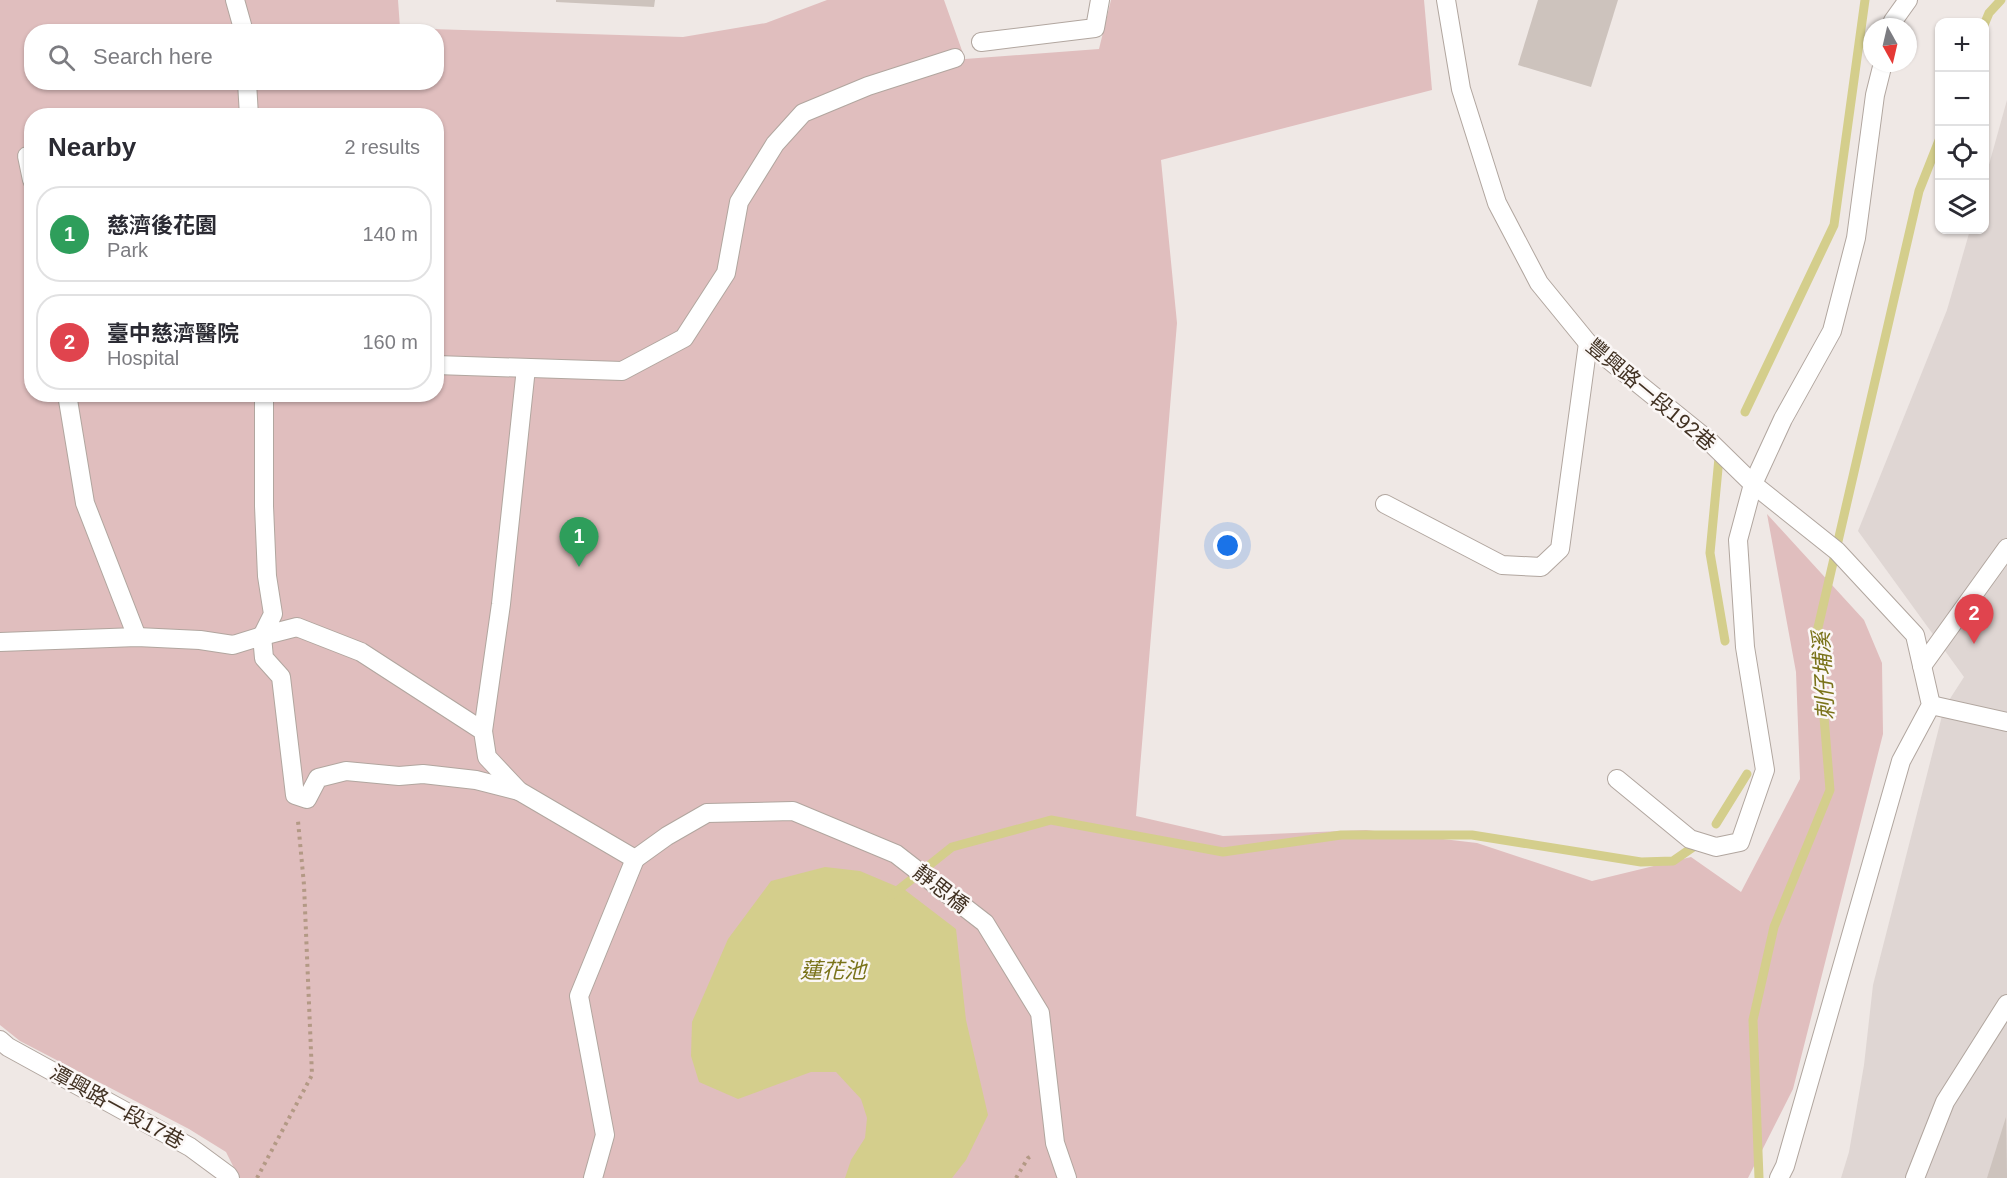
<!DOCTYPE html>
<meta charset="utf-8">
<style>
body{margin:0;font-family:Arial,"Noto Sans TC",sans-serif;background:#f7f7f7;color:#2b2b33}
.controls{position:absolute;right:18px;top:18px;display:grid;overflow:hidden;border-radius:12px;box-shadow:0 2px 4px #0004}
.controls button{width:54px;height:54px;display:grid;place-items:center;padding:0;border:0;border-bottom:2px solid #e1e1e2;background:#fff;color:#2b2b33;font:30px sans-serif}
.compass{position:absolute;left:1863px;top:18px;width:54px;height:54px;border-radius:50%;background:#fff;box-shadow:0 2px 4px #0004;rotate:172deg}
.you{position:absolute;left:1228px;top:546px;width:21px;height:21px;margin:-15px;border:4px solid #fff;border-radius:50%;background:#1a73e8;box-shadow:0 0 0 9px #1a73e833}
.badge{display:grid;place-items:center;width:39px;height:39px;border-radius:50%;background:#db2777;color:#fff;font-size:20px;font-weight:700}
.pin{position:absolute;translate:-50% -50px;filter:drop-shadow(0 2px 3px #0008)}
.pin::after{content:'';position:absolute;top:32px;width:21px;height:18px;background:inherit;clip-path:polygon(0 0,100% 0,50% 100%)}
.list{margin:0;padding:0;list-style:none}
h2{display:flex;justify-content:space-between;align-items:center;height:78px;margin:0;padding:0 24px;font-size:26px}
h2 small{font-size:20px;font-weight:400;color:#7c7c81}
.list li{display:grid;grid-template-columns:39px 1fr auto;gap:18px;align-items:center;box-sizing:border-box;height:96px;margin:0 12px 12px;padding:0 12px;border:2px solid #e1e1e2;border-radius:24px}
.list b{display:block;font-size:22px;white-space:nowrap}
.list p{margin:0;font-size:20px;white-space:nowrap;color:#7c7c81}
.list em{font-size:20px;font-style:normal;color:#7c7c81}
.icon{flex:none;width:33px;height:33px;fill:none;stroke:currentColor;stroke-width:2;stroke-linecap:round;stroke-linejoin:round}
.map{position:relative;flex:none;width:2007px;height:1178px;overflow:hidden}
.search{position:absolute;background:#fff;box-shadow:0 2px 4px #0004;left:24px;top:24px;width:420px;height:66px;display:flex;align-items:center;gap:15px;box-sizing:border-box;padding:0 21px;border-radius:24px;color:#7c7c81;font-size:22px}
.panel{position:absolute;background:#fff;box-shadow:0 2px 4px #0004;left:24px;top:108px;width:420px;height:294px;border-radius:24px}
.map>svg:first-child{display:block}
</style>
<div class="map">
<svg width="2007" height="1178" viewBox="0 0 2007 1178">
<rect width="100%" height="100%" fill="#efe8e5"/>
<path fill="#dfd6d3" d="M2007,100V1178H1841L1849,1152L1864,1065L1873,985L1944,708L1964,677L1858,531L1947,310L1970,230H1984L1985,179Z"/>
<path fill="#e0bebe" fill-rule="evenodd" d="M0,0H398L400,28L683,37L766,23L827,0H944L965,59L1099,49L1111,0H1424L1432,90L1161,160L1177,323L1136,816L1223,836L1366,830L1477,843L1592,881L1691,857L1741,892L1800,779L1796,672L1767,514L1864,620L1882,663L1883,734L1793,1089L1748,1178H239L226,1152L189,1129L20,1041L0,1025ZM32,32H436V82H32ZM32,116H436V394H32Z"/>
<path fill="#d4ce8c" d="M825,867L860,871L905,890L956,929L966,1020L988,1115L966,1160L952,1178H845L851,1160L865,1138L867,1118L861,1099L836,1072H811L738,1099L699,1082L691,1056L692,1022L728,939L771,881Z"/>
<g fill="none" stroke-linecap="round" stroke-linejoin="round">
<g stroke="#d4ce8c" stroke-width="9">
<path d="M1984,25L1989,13L2001,0"/>
<path d="M1745,412L1834,225L1865,0"/>
<path d="M1719,458L1710,553L1725,641"/>
<path d="M1716,824L1747,774"/>
<path d="M892,895L952,847L1051,820L1223,852L1341,835H1472L1641,862L1673,861L1699,843"/>
<path d="M1759,1178L1753,1020L1774,927L1830,790L1817,632L1919,191L1940,138"/>
</g>
</g>
<g fill="#cdc3bd">
<path d="M556,0H655L654,7L556,2Z"/>
<path d="M1538,0H1618L1591,87L1518,65Z"/>
<path d="M2006,1117L2007,1178H1987Z"/>
</g>
<g fill="none" stroke-linecap="round" stroke-linejoin="round">
<g stroke="#b1a69f" stroke-width="20">
<g id="minor">
<path d="M235,0L244,32"/>
<path d="M1446,0L1461,89L1497,203L1539,283L1588,343L1708,440L1753,484L1837,551L1915,635L1931,705L1901,761L1785,1166L1779,1178"/>
<path d="M1891,27L1893,21L1908,0"/>
<path d="M981,42L1095,28L1100,0"/>
<path d="M247,82L249,116"/>
<path d="M27,156L32,180"/>
<path d="M436,365L622,371L684,338L726,273L739,202L775,144L803,113L868,86L955,58"/>
<path d="M67,394L85,503L137,637"/>
<path d="M264,394V506L267,576L273,614L262,636L297,627L361,652L483,731L487,757L519,791L635,859L667,836L707,813L793,811L896,854L985,923L1040,1013L1055,1143L1067,1178"/>
<path d="M1385,504L1502,565L1541,567L1560,549L1588,343"/>
<path d="M0,642L137,637L200,640L233,645L262,636L264,658L281,677L295,795L307,799L318,778L346,771L399,776L423,774L476,780L519,791"/>
<path d="M1922,666L2007,548"/>
<path d="M1931,705L2007,722"/>
<path d="M483,731L501,604L526,368"/>
<path d="M1617,779L1690,839L1716,847L1740,842L1765,770L1745,647L1738,540L1753,484L1783,419L1832,331L1856,238L1875,95L1883,63"/>
<path d="M0,1040L8,1047L190,1147L228,1175L230,1178"/>
<path d="M593,1178L605,1135L579,996L635,859"/>
<path d="M1915,1178L1945,1102L2007,1004"/>
</g>
</g>
<g stroke="#b39985" stroke-width="4" stroke-dasharray="3 4.5" stroke-linecap="butt">
<path d="M257,1178L312,1075L304,885L298,821"/>
<path d="M1016,1178L1028,1158L1033,1155"/>
</g>
<use href="#minor" stroke="#fff" stroke-width="18"/>
</g>
<g text-anchor="middle" stroke-width="5" stroke-linejoin="round" paint-order="stroke">
<g font-size="21" fill="#423223" stroke="#fbf7f6">
<text transform="translate(1651 395) rotate(40)" y="7">豐興路一段192巷</text>
<text transform="translate(941 889) rotate(38)" y="7">靜思橋</text>
<text transform="translate(117 1107) rotate(29)" y="7">潭興路一段17巷</text>
</g>
<g font-size="22" font-style="italic" fill="#7a731a" stroke="#fbf7f6">
<text transform="translate(1823 676) rotate(-93)" y="8">刺仔埔溪</text>
<text x="833" y="978">蓮花池</text>
</g>
</g>
</svg>
<div class="controls">
<button>+</button>
<button>−</button>
<button><svg class="icon" aria-label="locate" viewBox="0 0 24 24"><circle cx="12" cy="12" r="6"/><path d="M12 2v4M12 18v4M2 12h4M18 12h4"/></svg></button>
<button><svg class="icon" aria-label="layers" viewBox="0 0 24 24"><path d="M12 4l9 5-9 5-9-5zM3 14l9 5 9-5"/></svg></button>
</div>
<svg class="compass" viewBox="-18 -18 36 36"><path d="M0-13l5 13h-10z" fill="#e53935"/><path d="M0 13l5-13h-10z" fill="#7c7c81"/></svg>
<div class="you"></div>
<div class="pin badge" style="left:579px;top:567px;background:#2e9e5b">1</div>
<div class="pin badge" style="left:1974px;top:644px;background:#e0444e">2</div>
<div class="search"><svg class="icon" aria-label="search" viewBox="0 0 24 24"><circle cx="10" cy="10" r="6"/><path d="M15 15l6 6"/></svg>Search here</div>
<section class="panel">
<h2>Nearby<small>2 results</small></h2>
<ul class="list">
<li><span class="badge" style="background:#2e9e5b">1</span><div><b>慈濟後花園</b><p>Park</p></div><em>140 m</em></li>
<li><span class="badge" style="background:#e0444e">2</span><div><b>臺中慈濟醫院</b><p>Hospital</p></div><em>160 m</em></li>
</ul>
</section>
</div>
